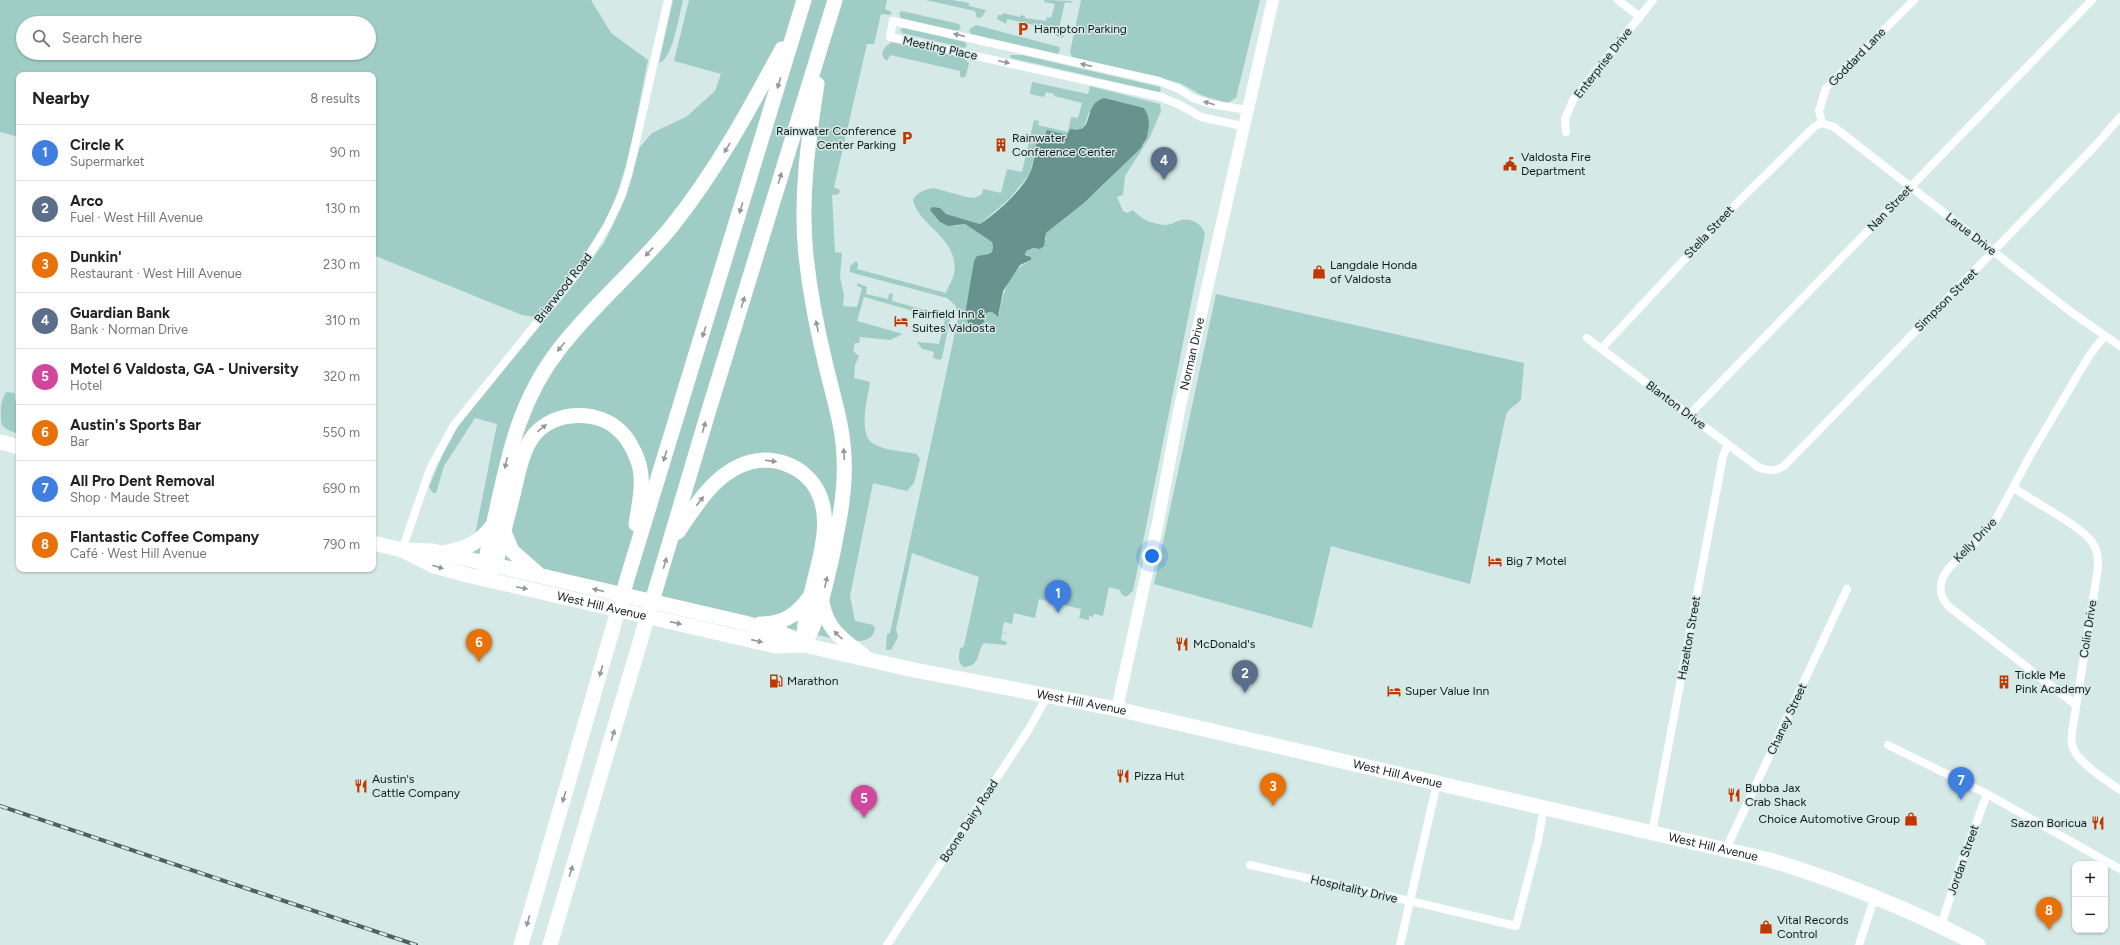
<!DOCTYPE html>
<meta charset="utf-8">
<style>
body{margin:0;font-family:Figtree,sans-serif;background:#f6f6f6;color:#222}
.controls{position:absolute;right:12px;bottom:12px;display:grid;overflow:hidden;border-radius:8px;box-shadow:0 1px 3px #0004}
.controls button{width:36px;height:36px;display:grid;place-items:center;padding:0;border:0;border-bottom:1px solid #e0e0e0;background:#fff;color:#222;font:20px sans-serif}
.you{position:absolute;left:1152px;top:556px;width:14px;height:14px;margin:-10px;border:3px solid #fff;border-radius:50%;background:#1a73e8;box-shadow:0 0 0 6px #1a73e833}
.badge{display:grid;place-items:center;width:26px;height:26px;border-radius:50%;background:#bf3800;color:#fff;font-size:13px;font-weight:700}
.pin{position:absolute;translate:-50% -33px;filter:drop-shadow(0 1px 2px #0008)}
.pin::after{content:'';position:absolute;top:21px;width:14px;height:12px;background:inherit;clip-path:polygon(0 0,100% 0,50% 100%)}
.list{margin:0;padding:0;list-style:none}
h2{display:flex;justify-content:space-between;align-items:center;height:52px;margin:0;padding:0 16px;font-size:17px}
h2 small{font-size:13px;font-weight:400;color:#767676}
.list li{display:grid;grid-template-columns:26px 1fr auto;gap:12px;align-items:center;box-sizing:border-box;height:56px;padding:0 16px;border-top:1px solid #e0e0e0}
.list b{display:block;font-size:15px;white-space:nowrap}
.list p{margin:0;font-size:13px;white-space:nowrap;color:#767676}
.list em{font-size:13px;font-style:normal;color:#767676}
.icon{flex:none;width:22px;height:22px;fill:none;stroke:currentColor;stroke-width:2;stroke-linecap:round;stroke-linejoin:round}
.map{position:relative;flex:none;width:2120px;height:945px;overflow:hidden}
.search{position:absolute;background:#fff;box-shadow:0 1px 3px #0004;left:16px;top:16px;width:360px;height:44px;display:flex;align-items:center;gap:10px;box-sizing:border-box;padding:0 14px;border-radius:22px;color:#767676;font-size:15px}
.panel{position:absolute;background:#fff;box-shadow:0 1px 3px #0004;left:16px;top:72px;width:360px;height:500px;border-radius:8px}
.map>svg:first-child{display:block}
</style>
<div class="map">
<svg width="2120" height="945" viewBox="0 0 2120 945">
<rect width="100%" height="100%" fill="#d5e9e6"/>
<g fill="#a0ccc6" fill-rule="evenodd">
<path d="M0,0H591L611,33L648,60C635,121 628,186 595,240C579,268 556,293 536,317L522,315L373,255V75H19V137L0,132ZM23,23H369V53H23Z"/>
<path d="M673,0H683C679,15 673,59 659,63Z"/>
<path d="M689,0H887L885,9L892,12L890,15L881,14L874,44H867L834,187L840,190L839,194L832,195L835,252L842,253L840,277L844,295L843,306L857,307L862,288L857,286V283L867,287L866,294L888,299L889,294L893,293L892,301L943,315L946,309L950,319L942,358L940,360L933,358L934,352L922,349L917,342L939,344L945,320L864,297L857,321L903,334L890,340L860,337L859,343H855L853,351L859,356L855,365L854,378L870,382C868,397 857,435 874,444C885,451 904,451 917,454L920,459L914,483L907,491L873,483L850,596L855,621L873,625L875,628C873,647 847,640 835,639L471,555L497,424L475,418L444,466L436,493H433L429,487L450,437L463,418L564,297L604,243L621,208L640,147L652,133L686,117L715,91L721,74L674,61Z"/>
<path d="M926,0H952L969,3V6L986,10L982,17L977,18L975,11Z"/>
<path d="M1044,0L1072,1L1071,3L1065,2L1059,28L1065,30L1063,38L1056,36V30L1007,19L1006,24L997,19L998,15H1002L1003,13L1020,17V15L1025,16V18L1046,21L1047,17L1051,18L1055,4L1044,2Z"/>
<path d="M1081,0H1260L1236,98L1227,103L1201,95L1180,83L1072,57L1070,52Z"/>
<path d="M902,11L959,24L961,28L957,31L901,18L899,13Z"/>
<path d="M976,25L1059,47L1060,50L1058,54L971,34L969,30Z"/>
<path d="M903,28L965,42L967,46L964,48L902,33L900,30Z"/>
<path d="M892,42L962,57L969,63L966,76L962,78L960,76V71L890,55L887,61C878,54 884,47 892,42Z"/>
<path d="M1010,55H1022L1160,87L1161,90L1159,92L1011,58Z"/>
<path d="M1032,82L1088,94L1090,86L1160,104L1161,111L1150,137L1125,176L1123,195L1117,197L1123,211L1127,213L1133,210C1142,220 1153,224 1166,225C1171,225 1176,221 1181,220C1192,218 1202,224 1205,234L1133,591L1126,597L1121,594L1120,590L1109,587L1103,616L1094,614L1093,617L1089,616V620L1079,618L1081,609L1039,599L1035,618L1014,613L1012,624L1004,622L1002,632L1009,634L1002,633L1001,640L1007,642L1006,645L984,643C976,652 981,667 963,667C957,662 959,656 960,649L964,646L979,577L912,553L896,629L898,637L891,650H886L887,634L890,633L959,314L955,305L947,298L853,273L850,272V266L856,261L858,264L857,269L946,293C948,286 953,280 954,274C960,238 919,227 913,200C917,192 925,189 934,188L966,197L975,198L982,194L983,189L1001,193L1007,169L1022,172L1034,120L1039,121L1038,125L1068,132L1071,117L1078,118L1082,103L1054,96V94L1046,92L1044,97L1030,94ZM1089,112L1148,130L1144,144L1100,188L1084,203L1046,233V239L1037,249L1033,248L1026,251L1025,254L1029,256L1030,261C1009,270 1002,294 999,315L996,316L992,312H988L985,315L984,322L976,329L970,327L967,322L974,261L983,255H989C994,251 994,248 992,242L965,224L955,226L941,208L946,214L980,224L1009,199L1030,174L1036,144L1045,136L1067,135L1073,129H1080L1084,127Z"/>
<path d="M1216,294L1524,363L1521,399C1517,406 1509,407 1506,415L1470,584L1331,546L1312,628L1154,584Z"/>
<path d="M7,392L15,393V401L19,402V434C13,432 6,430 2,425C0,417 0,397 7,392Z"/>
</g>
<path fill="#68928e" d="M1104,98L1144,108L1148,116L1149,125L1147,137L1141,148L1084,203L1046,233L1044,246L1040,249L1033,248L1026,251L1025,255L1031,257V260L1020,265L1003,291L998,317L992,312H988L985,315L984,322L975,329L970,328L965,315L974,261L977,256C987,254 996,256 992,242L965,224L948,226L940,222L930,210L932,207L940,208L946,214L980,224C995,215 1021,191 1029,175C1034,166 1034,153 1036,144L1038,140L1045,136L1047,130L1067,135L1070,129C1073,129 1076,130 1080,129C1092,127 1085,103 1104,98Z"/>
<g fill="none" stroke-linecap="round" stroke-linejoin="round">
<g stroke="#fff" stroke-width="8">
<path d="M1618,0L1640,17"/>
<path d="M1822,123L1834,127L2071,312L2120,346"/>
<path d="M1822,123L1819,111L1826,88L1914,0"/>
<path d="M1242,126L1201,117L1180,105L1161,97L890,37L893,21L1159,81L1179,89L1193,98L1211,104L1247,110"/>
<path d="M1566,132L1565,119L1573,100L1653,0"/>
<path d="M1587,338L1758,467C1769,471 1774,472 1784,466L1979,266L2096,145L2120,117"/>
<path d="M1602,348L1737,203L1814,127L1822,123"/>
<path d="M1689,415L2092,0"/>
<path d="M2014,488C2032,501 2081,526 2092,542C2098,550 2098,559 2098,568L2072,732C2072,736 2071,741 2072,745C2076,762 2106,780 2120,790"/>
<path d="M402,550L430,469L454,425L579,271L607,226L622,195L629,172L668,0"/>
<path d="M2076,705L1948,606C1937,593 1939,579 1950,567L1994,523L2031,454L2077,376L2091,353L2105,336"/>
<path d="M1888,745L1987,794L2120,869"/>
<path d="M1652,833L1723,456L1728,444"/>
<path d="M1726,849L1847,589"/>
<path d="M1250,865L1410,901L1437,783"/>
<path d="M1941,926L1958,872L1987,794"/>
<path d="M887,945L1029,729L1048,695"/>
<path d="M1400,945L1410,901L1516,926L1538,841L1544,807"/>
<path d="M1859,945L1875,896"/>
</g>
<path stroke="#fff" stroke-width="12" id="s1" d="M1117,709L1158,522L1179,411L1273,0"/>
<g stroke="#fff" stroke-width="15">
<path d="M0,442L19,447"/>
<path d="M504,532L512,551L537,573"/>
<path d="M678,532C699,500 723,461 766,460C779,460 795,466 805,475C850,515 803,588 804,640"/>
<path id="s2" d="M373,543L402,550L434,566L467,575L776,646L803,645"/>
<path id="s3" d="M402,550L433,551L745,623L781,633L804,645L914,670L1117,709L1770,860C1842,882 1911,910 1978,945"/>
<path d="M447,552C467,548 479,543 492,526"/>
<path d="M488,573L495,566C501,542 507,519 513,495C518,475 521,452 534,435C555,410 599,409 621,432C629,440 634,450 638,461C645,481 639,504 636,524"/>
<path d="M484,579C485,555 492,532 497,508C510,448 521,398 560,348C594,304 637,269 672,226C716,171 749,110 782,49"/>
<path d="M822,602C827,630 842,639 863,655"/>
<path d="M760,624C782,624 796,616 809,598"/>
<path d="M804,645C819,619 824,590 831,562C838,527 846,493 844,457C843,426 833,396 826,366C817,329 810,293 806,256C800,198 808,142 817,84"/>
<path d="M521,945L628,576L804,0"/>
<path d="M550,945L708,413L835,0"/>
</g>
<g stroke="#525e5c" stroke-width="4">
<path id="rail" d="M0,806L416,945"/>
</g>
<use href="#rail" stroke="#d5e9e6" stroke-width="2.5" stroke-dasharray="8" stroke-linecap="butt"/>
</g>
<defs><path id="oneway-solid" d="M-6-.8H1V-3.2L6.5 0L1 3.2V.8H-6Z"/></defs>
<g fill="#949898">
<use href="#oneway-solid" transform="translate(959 35) rotate(-167)"/>
<use href="#oneway-solid" transform="translate(1004 62) rotate(12)"/>
<use href="#oneway-solid" transform="translate(1086 65) rotate(-167)"/>
<use href="#oneway-solid" transform="translate(779 83) rotate(107)"/>
<use href="#oneway-solid" transform="translate(1209 103) rotate(-164)"/>
<use href="#oneway-solid" transform="translate(727 148) rotate(121)"/>
<use href="#oneway-solid" transform="translate(780 178) rotate(-73)"/>
<use href="#oneway-solid" transform="translate(741 208) rotate(107)"/>
<use href="#oneway-solid" transform="translate(649 252) rotate(133)"/>
<use href="#oneway-solid" transform="translate(743 302) rotate(-73)"/>
<use href="#oneway-solid" transform="translate(817 326) rotate(-102)"/>
<use href="#oneway-solid" transform="translate(704 332) rotate(108)"/>
<use href="#oneway-solid" transform="translate(561 347) rotate(129)"/>
<use href="#oneway-solid" transform="translate(704 427) rotate(-74)"/>
<use href="#oneway-solid" transform="translate(542 428) rotate(-39)"/>
<use href="#oneway-solid" transform="translate(844 454) rotate(-94)"/>
<use href="#oneway-solid" transform="translate(665 456) rotate(107)"/>
<use href="#oneway-solid" transform="translate(771 461) rotate(7)"/>
<use href="#oneway-solid" transform="translate(506 463) rotate(102)"/>
<use href="#oneway-solid" transform="translate(700 501) rotate(-52)"/>
<use href="#oneway-solid" transform="translate(665 563) rotate(-74)"/>
<use href="#oneway-solid" transform="translate(438 567) rotate(18)"/>
<use href="#oneway-solid" transform="translate(826 582) rotate(-78)"/>
<use href="#oneway-solid" transform="translate(522 588) rotate(12)"/>
<use href="#oneway-solid" transform="translate(598 590) rotate(-167)"/>
<use href="#oneway-solid" transform="translate(676 623) rotate(13)"/>
<use href="#oneway-solid" transform="translate(838 635) rotate(-136)"/>
<use href="#oneway-solid" transform="translate(757 641) rotate(13)"/>
<use href="#oneway-solid" transform="translate(601 671) rotate(106)"/>
<use href="#oneway-solid" transform="translate(613 735) rotate(-73)"/>
<use href="#oneway-solid" transform="translate(564 797) rotate(106)"/>
<use href="#oneway-solid" transform="translate(571 871) rotate(-73)"/>
<use href="#oneway-solid" transform="translate(528 921) rotate(106)"/>
</g>
<defs>
<g id="parking-bare" transform="scale(1.08)"><path d="M-3.5-5.5H1a3.5 3.5 0 0 1 0 7H-1V5.5H-3.5ZM-1-3.4V-.6H.8a1.4 1.4 0 0 0 0-2.8Z" fill="#bf3800" stroke="#d5e9e6" stroke-width="2.5" paint-order="stroke"/></g>
<g id="building-bare" transform="scale(1.08)"><path d="M-4-6H4V6H1V3H-1V6H-4ZM-2.5-4.3h1.7v1.8h-1.7ZM.8-4.3h1.7v1.8H.8ZM-2.5-1h1.7V.8h-1.7ZM.8-1h1.7V.8H.8Z" fill="#bf3800" stroke="#d5e9e6" stroke-width="2.5" paint-order="stroke"/></g>
<g id="civic-bare" transform="scale(1.08)"><path d="M-.6-6.5H3V-4.5H.6V-3L4-1V1h2V6H-6V1h2V-1L-.6-3ZM-1.2 2.5V6h2.4V2.5Z" fill="#bf3800" stroke="#d5e9e6" stroke-width="2.5" paint-order="stroke"/></g>
<g id="shop-bare" transform="scale(1.08)"><path d="M-5-2.5h2.3a2.7 3.5 0 0 1 5.4 0H5L5.5 6h-11ZM-1.5-2.5h3a1.5 2.3 0 0 0-3 0Z" fill="#bf3800" stroke="#d5e9e6" stroke-width="2.5" paint-order="stroke"/></g>
<g id="hotel-bare" transform="scale(1.08)"><path d="M-6-4.5h1.5V1H6V5H4.5V3h-9V5H-6ZM-4 0a1.8 1.8 0 1 1 3.6 0ZM.5 0V-2.5h3Q6-2.5 6 0Z" fill="#bf3800" stroke="#d5e9e6" stroke-width="2.5" paint-order="stroke"/></g>
<g id="restaurant-bare" transform="scale(1.08)"><path d="M-5-6h1v4h1v-4h1v4h1v-4h1v5L-1.5 .5V6h-2V.5L-5-1ZM5-6V6H3V1.5H1.5Q1.5-4 5-6Z" fill="#bf3800" stroke="#d5e9e6" stroke-width="2.5" paint-order="stroke"/></g>
<g id="fuel-bare" transform="scale(1.08)"><path d="M-5.5-6h7V0h2V4h1.3V-2.5L3-4.5l.8-.8L6-3V5H2.5V1h-1V6h-7ZM-4.2-4.7v3.2H.2V-4.7Z" fill="#bf3800" stroke="#d5e9e6" stroke-width="2.5" paint-order="stroke"/></g>
</defs>
<g fill-rule="evenodd">
<use href="#parking-bare" x="1023" y="29"/>
<use href="#parking-bare" x="907" y="138"/>
<use href="#building-bare" x="1001" y="145"/>
<use href="#civic-bare" x="1510" y="164"/>
<use href="#shop-bare" x="1319" y="272"/>
<use href="#hotel-bare" x="901" y="321"/>
<use href="#hotel-bare" x="1495" y="561"/>
<use href="#restaurant-bare" x="1182" y="644"/>
<use href="#fuel-bare" x="776" y="681"/>
<use href="#building-bare" x="2004" y="682"/>
<use href="#hotel-bare" x="1394" y="691"/>
<use href="#restaurant-bare" x="1123" y="776"/>
<use href="#restaurant-bare" x="361" y="786"/>
<use href="#restaurant-bare" x="1734" y="795"/>
<use href="#shop-bare" x="1911" y="819"/>
<use href="#restaurant-bare" x="2098" y="823"/>
<use href="#shop-bare" x="1766" y="927"/>
</g>
<g text-anchor="middle" stroke-width="3" stroke-linejoin="round" paint-order="stroke">
<g font-size="12" fill="#121a19" stroke="#d5e9e6" text-anchor="start">
<text x="1034" y="33">Hampton Parking</text>
<text x="896" y="135" text-anchor="end">Rainwater Conference<tspan x="896" dy="14">Center Parking</tspan></text>
<text x="1012" y="142">Rainwater<tspan x="1012" dy="14">Conference Center</tspan></text>
<text x="1521" y="161">Valdosta Fire<tspan x="1521" dy="14">Department</tspan></text>
<text x="1330" y="269">Langdale Honda<tspan x="1330" dy="14">of Valdosta</tspan></text>
<text x="912" y="318">Fairfield Inn &amp;<tspan x="912" dy="14">Suites Valdosta</tspan></text>
<text x="1506" y="565">Big 7 Motel</text>
<text x="1193" y="648">McDonald's</text>
<text x="2015" y="679">Tickle Me<tspan x="2015" dy="14">Pink Academy</tspan></text>
<text x="787" y="685">Marathon</text>
<text x="1405" y="695">Super Value Inn</text>
<text x="1134" y="780">Pizza Hut</text>
<text x="372" y="783">Austin's<tspan x="372" dy="14">Cattle Company</tspan></text>
<text x="1745" y="792">Bubba Jax<tspan x="1745" dy="14">Crab Shack</tspan></text>
<text x="1900" y="823" text-anchor="end">Choice Automotive Group</text>
<text x="2087" y="827" text-anchor="end">Sazon Boricua</text>
<text x="1777" y="924">Vital Records<tspan x="1777" dy="14">Control</tspan></text>
</g>
<g font-size="12" fill="#121a19" stroke="#d5e9e6">
<text transform="translate(940 48) rotate(12)" y="4">Meeting Place</text>
<text transform="translate(1857 57) rotate(-46)" y="4">Goddard Lane</text>
<text transform="translate(1603 63) rotate(-52)" y="4">Enterprise Drive</text>
<text transform="translate(1890 208) rotate(-46)" y="4">Nan Street</text>
<text transform="translate(1709 232) rotate(-47)" y="4">Stella Street</text>
<text transform="translate(1971 234) rotate(38)" y="4">Larue Drive</text>
<text transform="translate(563 288) rotate(-52)" y="4">Briarwood Road</text>
<text transform="translate(1946 300) rotate(-45)" y="4">Simpson Street</text>
<text dy="4" stroke="none"><textPath href="#s1" startOffset="363">Norman Drive</textPath></text>
<text transform="translate(1676 405) rotate(37)" y="4">Blanton Drive</text>
<text transform="translate(1975 540) rotate(-46)" y="4">Kelly Drive</text>
<text dy="4" stroke="none"><textPath href="#s2" startOffset="238">West Hill Avenue</textPath></text>
<text transform="translate(2088 629) rotate(-81)" y="4">Colin Drive</text>
<text transform="translate(1689 638) rotate(-80)" y="4">Hazelton Street</text>
<text dy="4" stroke="none"><textPath href="#s3" startOffset="698">West Hill Avenue</textPath></text>
<text transform="translate(1787 719) rotate(-65)" y="4">Chaney Street</text>
<text dy="4" stroke="none"><textPath href="#s3" startOffset="1022">West Hill Avenue</textPath></text>
<text transform="translate(969 821) rotate(-57)" y="4">Boone Dairy Road</text>
<text dy="4" stroke="none"><textPath href="#s3" startOffset="1346">West Hill Avenue</textPath></text>
<text transform="translate(1963 860) rotate(-71)" y="4">Jordan Street</text>
<text transform="translate(1354 889) rotate(13)" y="4">Hospitality Drive</text>
</g>
</g>
</svg>
<div class="controls">
<button>+</button>
<button>−</button>
</div>
<div class="you"></div>
<div class="pin badge" style="left:1058px;top:613px;background:#3f7fe0">1</div>
<div class="pin badge" style="left:1245px;top:693px;background:#5c6f8a">2</div>
<div class="pin badge" style="left:1273px;top:806px;background:#e8710a">3</div>
<div class="pin badge" style="left:1164px;top:180px;background:#5c6f8a">4</div>
<div class="pin badge" style="left:864px;top:818px;background:#d1479c">5</div>
<div class="pin badge" style="left:479px;top:662px;background:#e8710a">6</div>
<div class="pin badge" style="left:1961px;top:800px;background:#3f7fe0">7</div>
<div class="pin badge" style="left:2049px;top:930px;background:#e8710a">8</div>
<div class="search"><svg class="icon" aria-label="search" viewBox="0 0 24 24"><circle cx="10" cy="10" r="6"/><path d="M15 15l6 6"/></svg>Search here</div>
<section class="panel">
<h2>Nearby<small>8 results</small></h2>
<ul class="list">
<li><span class="badge" style="background:#3f7fe0">1</span><div><b>Circle K</b><p>Supermarket</p></div><em>90 m</em></li>
<li><span class="badge" style="background:#5c6f8a">2</span><div><b>Arco</b><p>Fuel · West Hill Avenue</p></div><em>130 m</em></li>
<li><span class="badge" style="background:#e8710a">3</span><div><b>Dunkin'</b><p>Restaurant · West Hill Avenue</p></div><em>230 m</em></li>
<li><span class="badge" style="background:#5c6f8a">4</span><div><b>Guardian Bank</b><p>Bank · Norman Drive</p></div><em>310 m</em></li>
<li><span class="badge" style="background:#d1479c">5</span><div><b>Motel 6 Valdosta, GA - University</b><p>Hotel</p></div><em>320 m</em></li>
<li><span class="badge" style="background:#e8710a">6</span><div><b>Austin's Sports Bar</b><p>Bar</p></div><em>550 m</em></li>
<li><span class="badge" style="background:#3f7fe0">7</span><div><b>All Pro Dent Removal</b><p>Shop · Maude Street</p></div><em>690 m</em></li>
<li><span class="badge" style="background:#e8710a">8</span><div><b>Flantastic Coffee Company</b><p>Café · West Hill Avenue</p></div><em>790 m</em></li>
</ul>
</section>
</div>
